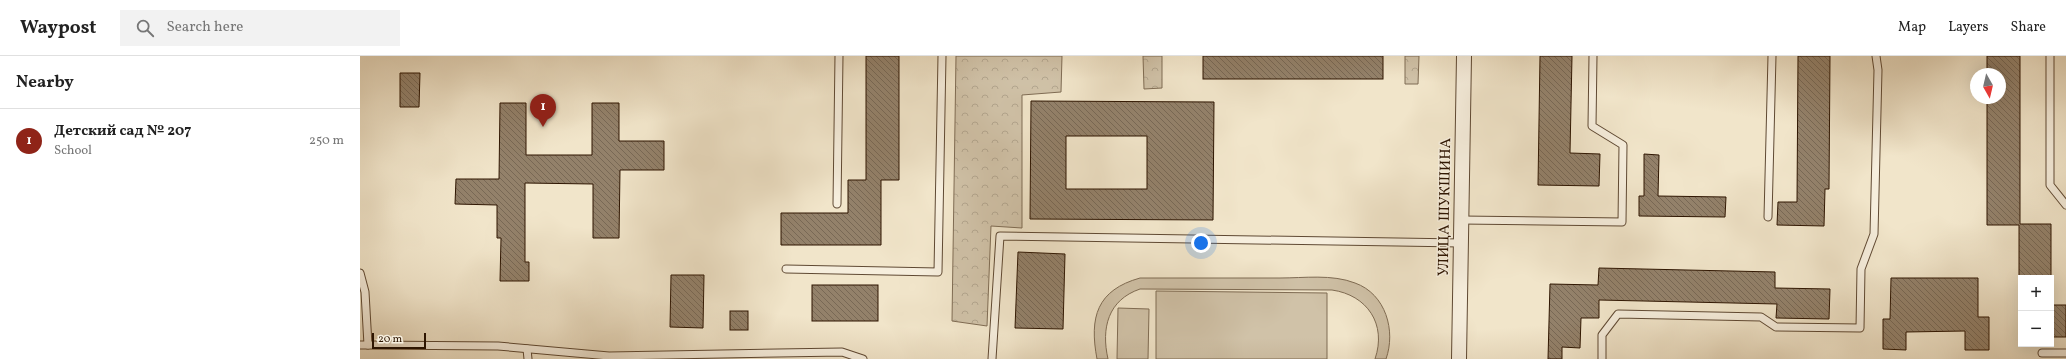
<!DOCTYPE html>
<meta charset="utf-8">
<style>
body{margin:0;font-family:Vollkorn,serif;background:#f2f2f2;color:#222}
.controls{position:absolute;right:12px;bottom:12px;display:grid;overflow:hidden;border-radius:0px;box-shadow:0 4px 16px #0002}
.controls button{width:36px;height:36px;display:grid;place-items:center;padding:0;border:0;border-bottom:1px solid #e0e0e0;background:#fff;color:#222;font:20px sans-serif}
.compass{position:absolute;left:1610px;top:12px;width:36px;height:36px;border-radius:50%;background:#fff;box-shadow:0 4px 16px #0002;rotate:172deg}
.scale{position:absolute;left:12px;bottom:10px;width:54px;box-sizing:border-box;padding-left:4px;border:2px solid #2e1501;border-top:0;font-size:11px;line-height:14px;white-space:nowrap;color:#2e1501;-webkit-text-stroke:3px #f6eedd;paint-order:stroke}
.you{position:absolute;left:841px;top:187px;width:14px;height:14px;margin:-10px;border:3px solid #fff;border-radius:50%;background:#1a73e8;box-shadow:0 0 0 6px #1a73e833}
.badge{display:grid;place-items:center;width:26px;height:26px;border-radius:50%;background:#8f2418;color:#fff;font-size:13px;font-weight:700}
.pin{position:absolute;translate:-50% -33px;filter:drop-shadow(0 1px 2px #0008)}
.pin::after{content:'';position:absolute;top:21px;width:14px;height:12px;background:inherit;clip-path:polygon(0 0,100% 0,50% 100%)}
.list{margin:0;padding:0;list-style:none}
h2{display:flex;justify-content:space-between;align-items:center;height:52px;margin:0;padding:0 16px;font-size:17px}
h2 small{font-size:13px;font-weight:400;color:#767676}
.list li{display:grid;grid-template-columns:26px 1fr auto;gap:12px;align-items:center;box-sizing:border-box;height:64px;padding:0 16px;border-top:1px solid #e0e0e0}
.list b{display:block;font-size:15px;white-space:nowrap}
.list p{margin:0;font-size:13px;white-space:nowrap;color:#767676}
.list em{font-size:13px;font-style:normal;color:#767676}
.icon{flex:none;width:22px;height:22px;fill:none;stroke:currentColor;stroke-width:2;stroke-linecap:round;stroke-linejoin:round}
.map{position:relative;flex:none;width:1706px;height:303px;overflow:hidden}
header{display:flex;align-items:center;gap:24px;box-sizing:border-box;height:56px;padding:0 20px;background:#fff;border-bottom:1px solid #e0e0e0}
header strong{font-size:19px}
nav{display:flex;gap:22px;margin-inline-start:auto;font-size:14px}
.search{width:280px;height:36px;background:#f2f2f2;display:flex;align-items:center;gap:10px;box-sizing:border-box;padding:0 14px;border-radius:0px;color:#767676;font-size:15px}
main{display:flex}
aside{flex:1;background:#fff}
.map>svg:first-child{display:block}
</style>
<header>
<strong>Waypost</strong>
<div class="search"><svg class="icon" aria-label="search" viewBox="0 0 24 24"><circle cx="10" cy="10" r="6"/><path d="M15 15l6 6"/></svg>Search here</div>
<nav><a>Map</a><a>Layers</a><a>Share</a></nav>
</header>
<main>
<aside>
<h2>Nearby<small></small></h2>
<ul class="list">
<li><span class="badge">1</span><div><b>Детский сад № 207</b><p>School</p></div><em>250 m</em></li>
</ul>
</aside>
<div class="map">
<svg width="1706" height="303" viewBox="0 0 1706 303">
<defs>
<pattern id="forest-crowns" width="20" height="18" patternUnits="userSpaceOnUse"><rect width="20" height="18" fill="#d0c2a8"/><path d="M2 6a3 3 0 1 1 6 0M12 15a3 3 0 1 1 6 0" fill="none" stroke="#b3a68f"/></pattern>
<pattern id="building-back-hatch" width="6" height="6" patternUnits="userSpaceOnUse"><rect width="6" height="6" fill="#93816a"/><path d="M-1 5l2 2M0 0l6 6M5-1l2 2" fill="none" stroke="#786855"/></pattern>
</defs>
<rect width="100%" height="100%" fill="#f1e5ca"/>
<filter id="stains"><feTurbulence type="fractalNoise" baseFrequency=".005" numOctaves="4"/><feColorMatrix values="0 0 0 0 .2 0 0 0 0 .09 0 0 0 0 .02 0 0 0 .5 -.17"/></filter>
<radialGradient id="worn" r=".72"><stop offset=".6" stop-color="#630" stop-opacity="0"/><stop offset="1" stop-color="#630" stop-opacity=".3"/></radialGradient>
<g fill="#d0c2a8" stroke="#7f6c54">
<path d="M780,222C827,222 873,222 920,222C944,222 972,218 995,227C1026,238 1036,275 1026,303H1015C1027,268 1007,239 972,234L780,233C748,244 741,272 748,303H737C729,261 737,234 780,222Z"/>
<path d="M796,235L967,237V303H796Z"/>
<path d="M758,252L789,253L788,303H757Z"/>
</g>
<g fill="url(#forest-crowns)" stroke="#7f6c54">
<path d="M596,0H702L701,36L662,39V172L631,170L627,270L592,265Z"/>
<path d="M783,0H802V32L784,33Z"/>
<path d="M1045,0H1059L1058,28H1045Z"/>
</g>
<g fill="url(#building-back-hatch)" stroke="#2e1501" fill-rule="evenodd">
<path d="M506,0H539V124H521V189H421V157H488V124H506Z"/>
<rect x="843" y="0" width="180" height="23"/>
<path d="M1180,0H1212L1210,97L1240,98L1239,130L1178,129Z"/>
<path d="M1438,0H1470L1469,133H1465L1464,170L1417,169L1418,146H1437Z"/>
<path d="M1627,0H1660V168H1691V222H1659V169H1627V42H1640V18H1627Z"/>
<path d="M40,17H60L59,51H40Z"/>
<path d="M671,45L854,46L853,164L670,163ZM706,80H787V133H706Z"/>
<path d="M140,47H166V99H232V47H259V85H304V114H260L259,182H233V128L165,127V206H169V225H140L141,182H137V149L95,148L96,123H139Z"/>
<path d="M1284,98L1299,99L1298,140L1366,141L1365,161L1279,160V140H1284Z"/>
<path d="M658,196L705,198L703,273L655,272Z"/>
<path d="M1239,212L1415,216V232L1470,233L1469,263L1416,262L1417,248L1239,244V262H1221L1220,292L1202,291V303H1188L1190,228L1238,229Z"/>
<path d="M311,219H344L343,272L310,271Z"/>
<path d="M1531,222H1618V261H1629V294H1605V275L1546,276V294L1523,293V263H1530Z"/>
<rect x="452" y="229" width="66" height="36"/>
<rect x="1691" y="249" width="15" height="32"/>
<rect x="370" y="255" width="18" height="19"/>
</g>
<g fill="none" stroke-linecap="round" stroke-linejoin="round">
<g stroke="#5f4933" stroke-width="9">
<g id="lane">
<path d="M1690,0V129L1706,149"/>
<path d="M477,148L479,0"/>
<path d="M1408,161L1412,0"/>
<path d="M1101,164L1262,166L1263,89L1232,70L1233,0"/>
<path d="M426,213L578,216L582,0"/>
<path d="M0,217L5,236L8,289H0"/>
<path d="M8,289L138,290L249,300L482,296L503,303"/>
<path d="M167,293L168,303"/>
<path d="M1682,297H1706"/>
<path d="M632,303L640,180L1101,187"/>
<path d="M1242,303V279L1258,258L1401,261L1416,271L1500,272L1501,213L1514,178L1518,14L1516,0"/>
</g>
</g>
<g stroke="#5f4933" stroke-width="16">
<path id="street" d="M1099,303L1104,0"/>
</g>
<use href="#lane" stroke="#f6eedd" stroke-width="7"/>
<use href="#street" stroke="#f6eedd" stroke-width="14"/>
</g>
<g text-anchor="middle" stroke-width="3" stroke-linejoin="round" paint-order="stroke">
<g font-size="15" fill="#2e1501" stroke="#f6eedd">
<text transform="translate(1084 151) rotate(-89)" y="5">УЛИЦА ШУКШИНА</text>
</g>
</g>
<rect width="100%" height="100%" filter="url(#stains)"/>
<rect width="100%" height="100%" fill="url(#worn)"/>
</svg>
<div class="controls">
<button>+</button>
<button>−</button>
</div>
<svg class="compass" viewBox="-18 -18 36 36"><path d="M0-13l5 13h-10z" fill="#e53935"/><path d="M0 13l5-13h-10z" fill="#767676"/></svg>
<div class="scale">20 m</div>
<div class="you"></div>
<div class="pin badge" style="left:183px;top:71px">1</div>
</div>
</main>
